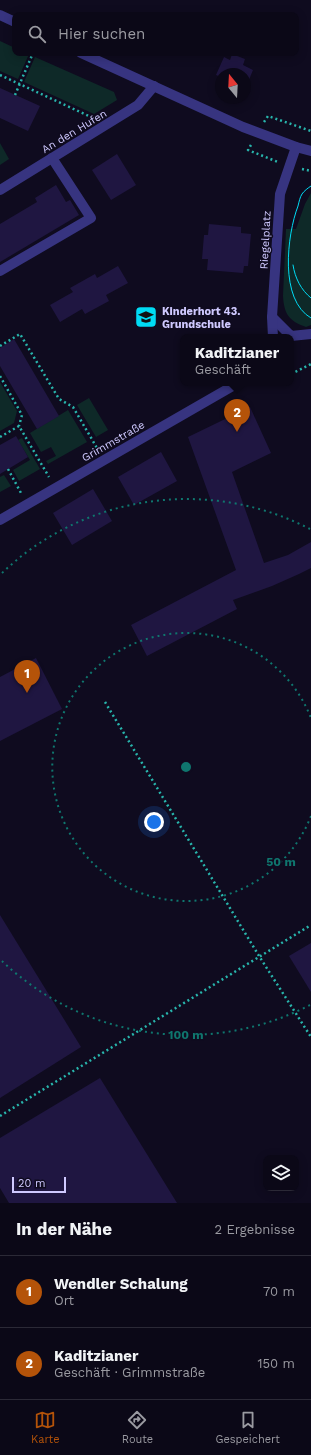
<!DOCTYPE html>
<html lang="de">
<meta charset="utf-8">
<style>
body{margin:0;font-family:"Work Sans",sans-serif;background:#191624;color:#f1f3f6}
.controls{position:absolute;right:12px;bottom:12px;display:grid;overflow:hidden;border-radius:8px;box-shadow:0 2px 10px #0003}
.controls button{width:36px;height:36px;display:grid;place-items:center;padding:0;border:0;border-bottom:1px solid #2b2936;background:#0b0817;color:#f1f3f6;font:20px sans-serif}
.compass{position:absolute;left:215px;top:68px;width:36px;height:36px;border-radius:50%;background:#0b0817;box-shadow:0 2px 10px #0003;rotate:342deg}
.scale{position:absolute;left:12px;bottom:10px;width:54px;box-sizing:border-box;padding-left:4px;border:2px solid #cfc9ff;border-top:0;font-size:11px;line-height:14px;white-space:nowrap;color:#cfc9ff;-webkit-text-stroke:3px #0f0b1f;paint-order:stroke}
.you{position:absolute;left:154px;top:822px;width:14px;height:14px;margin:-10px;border:3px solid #fff;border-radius:50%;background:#1a73e8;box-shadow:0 0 0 6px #1a73e833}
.badge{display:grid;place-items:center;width:26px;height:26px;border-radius:50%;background:#b45309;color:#fff;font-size:13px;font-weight:700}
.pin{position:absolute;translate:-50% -33px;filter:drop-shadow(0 1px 2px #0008)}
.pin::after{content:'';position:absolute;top:21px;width:14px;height:12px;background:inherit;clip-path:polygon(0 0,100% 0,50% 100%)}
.popup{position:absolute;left:180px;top:334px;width:114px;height:52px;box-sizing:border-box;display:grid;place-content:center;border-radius:8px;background:#0b0817;filter:drop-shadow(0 1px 3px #0005);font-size:13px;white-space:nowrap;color:#9a9aa1}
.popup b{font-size:15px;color:#f1f3f6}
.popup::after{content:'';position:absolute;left:50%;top:100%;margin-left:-8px;border:8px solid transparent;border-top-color:#0b0817}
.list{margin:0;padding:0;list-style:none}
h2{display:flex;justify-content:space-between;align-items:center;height:52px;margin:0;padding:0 16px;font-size:17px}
h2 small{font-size:13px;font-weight:400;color:#9a9aa1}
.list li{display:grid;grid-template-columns:26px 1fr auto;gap:12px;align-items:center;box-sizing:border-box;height:72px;padding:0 16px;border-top:1px solid #2b2936}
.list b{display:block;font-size:15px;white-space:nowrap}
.list p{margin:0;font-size:13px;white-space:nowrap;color:#9a9aa1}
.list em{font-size:13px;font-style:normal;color:#9a9aa1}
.icon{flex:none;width:22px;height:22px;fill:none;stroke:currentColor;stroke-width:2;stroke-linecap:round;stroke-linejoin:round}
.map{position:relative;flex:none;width:311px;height:1203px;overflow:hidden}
.search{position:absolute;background:#0b0817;box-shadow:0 2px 10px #0003;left:12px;right:12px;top:12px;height:44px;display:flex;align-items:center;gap:10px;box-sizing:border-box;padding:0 14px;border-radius:8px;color:#9a9aa1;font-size:15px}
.sheet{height:196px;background:#0b0817}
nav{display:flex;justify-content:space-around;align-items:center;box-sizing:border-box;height:56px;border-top:1px solid #2b2936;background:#0b0817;font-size:11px;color:#9a9aa1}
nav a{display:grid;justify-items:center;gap:2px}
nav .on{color:#b45309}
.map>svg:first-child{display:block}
</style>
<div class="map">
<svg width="311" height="1203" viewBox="0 0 311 1203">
<rect width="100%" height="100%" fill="#0f0b1f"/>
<g fill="#0e2928">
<path d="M0,41L15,48V53L29,54L18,79L0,71Z"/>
<path d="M35,57L114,92L117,100L94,114L24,82Z"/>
<path d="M0,143L9,159L0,165Z"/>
<path d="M311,193V325L306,327C289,321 284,314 283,296L286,229H296L305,204Z"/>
<path d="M0,382L17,411L14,423L0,431Z"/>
<path d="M89,398L108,430L96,437L77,405Z"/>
<path d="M68,410L87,442L48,464L46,461L56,456L51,447L41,452L30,433Z"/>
<path d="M22,438L40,469L19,481L13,470L30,460L18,440Z"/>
<path d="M4,475L11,486L0,492V477Z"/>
</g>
<g fill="#1f1641">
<path d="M232,54L245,59L243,65L253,70L246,87H245V74H221V77L216,75L224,57L230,60Z"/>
<path d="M0,88L40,106L28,131L0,118Z"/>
<path d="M117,154L136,185L111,200L92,170Z"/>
<path d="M56,185L66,202L70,200L79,215L0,262V224L37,202L35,198Z"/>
<path d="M209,224L241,227V233L251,234L248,266H244L243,273L207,270L208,259H202L204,235H208Z"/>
<path d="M118,266L128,283L106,295L109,301L85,314L82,309L60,322L50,305L73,292L70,288L95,274L97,278Z"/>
<path d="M14,339L59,416L37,429L0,366V348Z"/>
<path d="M250,407L271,453L232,472L264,563L288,555L311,542V568L299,574L272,586L233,600L237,609L147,656L131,625L236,570L188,437Z"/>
<path d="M16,436L28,457L0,474V445Z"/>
<path d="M161,452L177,481L134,505L118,477Z"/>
<path d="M93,489L112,521L72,545L53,513Z"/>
<path d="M36,658L62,709L0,741V677Z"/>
<path d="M0,915L81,1047L0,1098Z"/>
<path d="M311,943V992L289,956Z"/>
<path d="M100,1078L177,1203H9L0,1188V1138Z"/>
</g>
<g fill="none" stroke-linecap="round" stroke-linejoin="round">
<g stroke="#28b5ac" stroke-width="2.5" stroke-dasharray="2 3" stroke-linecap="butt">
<path d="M0,75L91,117"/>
<path d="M15,95L33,53"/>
<path d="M264,122L268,116L311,131"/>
<path d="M251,145L248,150L278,162"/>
<path d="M302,169L311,171"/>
<path d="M0,346L20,334L59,399L73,407L97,448"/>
<path d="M291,374L311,364"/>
<path d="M0,376L22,415L19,426"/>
<path d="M0,437L19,426L49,477"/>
<path d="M8,469L21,493"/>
<path d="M105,702L259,956L311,1037"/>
<path d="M0,1116L311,925"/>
</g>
<g stroke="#373480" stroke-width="10">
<path d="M0,15L15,22"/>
<path d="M81,53L243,127L296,147L311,151"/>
<path d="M0,190L138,105L154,86"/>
<path d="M0,271L91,218L52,158"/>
<path d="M272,317L291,336L311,334"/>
<path d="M273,337L272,317L280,194L296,147"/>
<path d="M0,520L238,383"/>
</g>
<g stroke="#00dbf4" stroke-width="1">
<path d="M311,186C308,188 304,191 302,194C300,197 299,202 298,206C287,235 279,300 311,318"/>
<path d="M293,265C295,278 301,290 311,298"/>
</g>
</g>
<g fill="none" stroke="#0f766e" stroke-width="2" stroke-dasharray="2 4">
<path d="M311 816A134 134 0 1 1 311 718"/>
<path d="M310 1005A268 268 0 0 1 2 961M2 573A268 268 0 0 1 310 529"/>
</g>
<defs>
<g id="school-square" transform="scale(1.15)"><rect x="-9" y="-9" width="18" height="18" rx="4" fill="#00dbf4" stroke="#0f0b1f"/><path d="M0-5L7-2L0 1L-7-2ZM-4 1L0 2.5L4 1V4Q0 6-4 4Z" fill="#111"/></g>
</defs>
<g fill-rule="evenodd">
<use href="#school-square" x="146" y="317"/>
</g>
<g text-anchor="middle" stroke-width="3" stroke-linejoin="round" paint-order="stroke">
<g font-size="11" fill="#cfc9ff" stroke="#0f0b1f">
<text transform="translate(74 131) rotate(-31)" y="4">An den Hufen</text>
<text transform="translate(265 240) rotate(-87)" y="4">Riegelplatz</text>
<text transform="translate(113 441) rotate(-30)" y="4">Grimmstraße</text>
</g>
<g font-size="11" font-weight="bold" fill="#cfc9ff" stroke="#0f0b1f" text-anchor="start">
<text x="162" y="315">Kinderhort 43.<tspan x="162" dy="13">Grundschule</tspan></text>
</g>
</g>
<circle cx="186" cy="767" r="6" fill="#0f766e" stroke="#0f0b1f" stroke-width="2"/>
<g font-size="12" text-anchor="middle" font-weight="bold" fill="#0f766e" stroke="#0f0b1f" stroke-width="3" stroke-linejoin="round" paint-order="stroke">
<text x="281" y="866">50 m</text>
<text x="186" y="1039">100 m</text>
</g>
</svg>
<div class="controls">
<button><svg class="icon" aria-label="layers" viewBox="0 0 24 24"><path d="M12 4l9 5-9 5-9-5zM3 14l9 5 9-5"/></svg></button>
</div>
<svg class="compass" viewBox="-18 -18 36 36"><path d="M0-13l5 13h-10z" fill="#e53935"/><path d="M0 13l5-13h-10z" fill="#9a9aa1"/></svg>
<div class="scale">20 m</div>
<div class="you"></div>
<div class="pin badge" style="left:27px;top:693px">1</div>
<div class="pin badge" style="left:237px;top:432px">2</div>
<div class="popup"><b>Kaditzianer</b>Geschäft</div>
<div class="search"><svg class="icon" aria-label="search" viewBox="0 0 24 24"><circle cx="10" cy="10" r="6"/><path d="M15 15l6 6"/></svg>Hier suchen</div>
</div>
<section class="sheet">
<h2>In der Nähe<small>2 Ergebnisse</small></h2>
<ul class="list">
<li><span class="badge">1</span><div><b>Wendler Schalung</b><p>Ort</p></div><em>70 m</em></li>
<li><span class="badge">2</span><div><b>Kaditzianer</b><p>Geschäft · Grimmstraße</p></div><em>150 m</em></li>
</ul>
</section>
<nav>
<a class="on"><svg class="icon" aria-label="map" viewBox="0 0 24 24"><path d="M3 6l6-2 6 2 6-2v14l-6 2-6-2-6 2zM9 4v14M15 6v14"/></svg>Karte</a>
<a><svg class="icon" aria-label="directions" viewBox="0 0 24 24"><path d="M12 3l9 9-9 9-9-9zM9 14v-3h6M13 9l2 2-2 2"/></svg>Route</a>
<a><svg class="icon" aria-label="saved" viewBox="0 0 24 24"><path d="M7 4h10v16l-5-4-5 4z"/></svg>Gespeichert</a>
</nav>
